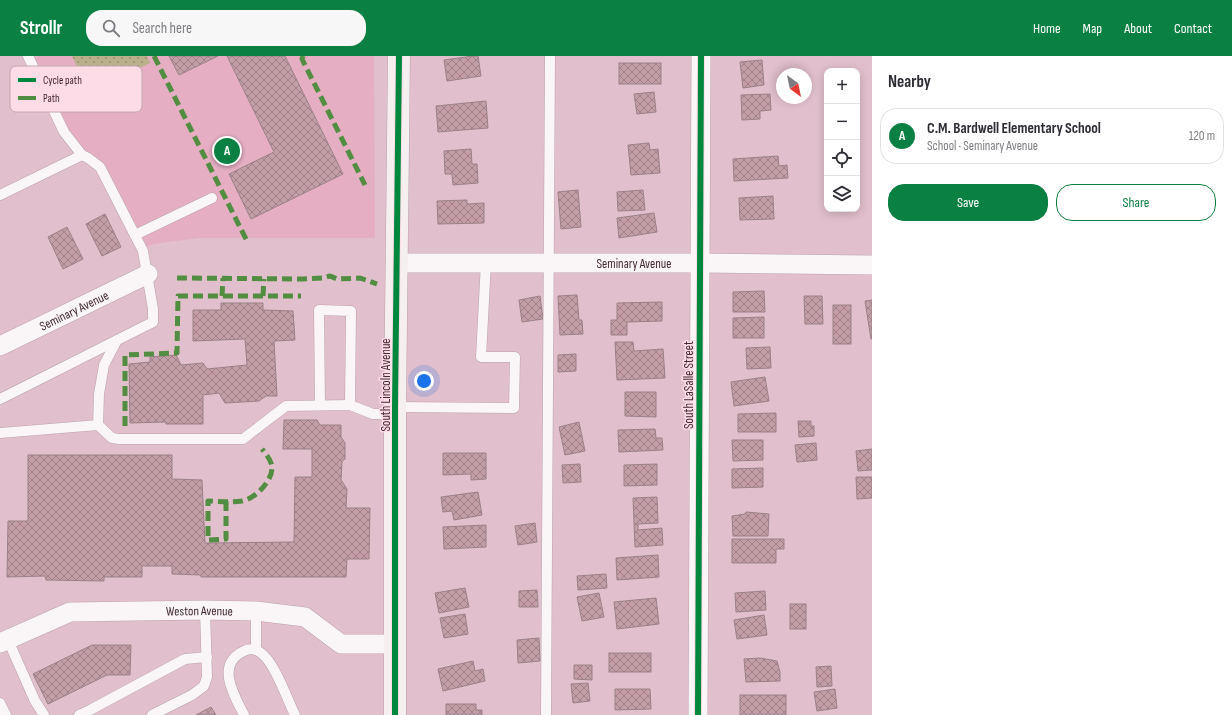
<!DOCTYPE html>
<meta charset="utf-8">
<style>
body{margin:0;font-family:"Sofia Sans Condensed",sans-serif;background:#f7f7f7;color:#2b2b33}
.controls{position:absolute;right:12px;top:12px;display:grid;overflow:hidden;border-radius:8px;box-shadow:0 2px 10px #0003}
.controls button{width:36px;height:36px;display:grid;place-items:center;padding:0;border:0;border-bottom:1px solid #e1e1e2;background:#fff;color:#2b2b33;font:20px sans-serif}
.compass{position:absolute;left:776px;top:12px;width:36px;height:36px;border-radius:50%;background:#fff;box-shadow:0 2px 10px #0003;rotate:147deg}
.you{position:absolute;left:424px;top:325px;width:14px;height:14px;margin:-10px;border:3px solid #fff;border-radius:50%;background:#1a73e8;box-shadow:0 0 0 6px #1a73e833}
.badge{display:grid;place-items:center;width:26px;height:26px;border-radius:50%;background:#0b8043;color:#fff;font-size:13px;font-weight:700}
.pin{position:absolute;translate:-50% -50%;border:2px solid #fff;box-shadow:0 1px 4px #0006}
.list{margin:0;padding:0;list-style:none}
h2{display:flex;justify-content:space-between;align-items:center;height:52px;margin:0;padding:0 16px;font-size:17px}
h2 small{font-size:13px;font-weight:400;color:#7c7c81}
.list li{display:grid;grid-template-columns:26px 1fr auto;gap:12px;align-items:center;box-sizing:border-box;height:56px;margin:0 8px 8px;padding:0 8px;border:1px solid #e1e1e2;border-radius:16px}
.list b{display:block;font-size:15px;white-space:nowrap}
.list p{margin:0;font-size:13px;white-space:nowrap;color:#7c7c81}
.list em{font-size:13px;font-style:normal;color:#7c7c81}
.actions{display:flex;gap:8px;padding:12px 16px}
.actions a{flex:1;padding:9px 0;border:1px solid #0b8043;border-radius:16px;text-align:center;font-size:14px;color:#0b8043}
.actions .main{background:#0b8043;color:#fff}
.icon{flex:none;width:22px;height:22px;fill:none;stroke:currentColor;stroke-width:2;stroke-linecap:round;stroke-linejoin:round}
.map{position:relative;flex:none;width:872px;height:659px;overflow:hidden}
header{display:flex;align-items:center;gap:24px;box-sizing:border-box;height:56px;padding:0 20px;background:#0b8043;color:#fff}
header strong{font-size:19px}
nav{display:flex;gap:22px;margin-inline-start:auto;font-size:14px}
.search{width:280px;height:36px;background:#f7f7f7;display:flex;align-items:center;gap:10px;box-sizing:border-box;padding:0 14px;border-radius:16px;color:#7c7c81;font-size:15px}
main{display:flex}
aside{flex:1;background:#fff}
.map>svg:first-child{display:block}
</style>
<header>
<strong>Strollr</strong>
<div class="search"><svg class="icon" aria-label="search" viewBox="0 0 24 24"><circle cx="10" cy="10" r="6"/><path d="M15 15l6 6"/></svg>Search here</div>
<nav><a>Home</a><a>Map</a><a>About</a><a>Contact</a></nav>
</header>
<main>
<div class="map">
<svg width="872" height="659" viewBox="0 0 872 659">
<defs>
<pattern id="park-dots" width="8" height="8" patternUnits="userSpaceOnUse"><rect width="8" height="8" fill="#bab08c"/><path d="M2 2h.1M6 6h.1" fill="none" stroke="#998f73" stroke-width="1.8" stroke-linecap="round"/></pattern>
<pattern id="building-cross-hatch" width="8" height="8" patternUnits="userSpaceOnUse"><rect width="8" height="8" fill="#c39ea7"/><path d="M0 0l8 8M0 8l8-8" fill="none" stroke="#a08189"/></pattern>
</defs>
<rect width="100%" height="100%" fill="#e1bfcc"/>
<path fill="#e5aec3" d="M39,0H374L375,182H199L153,188L142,193L101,113L75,92L30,4Z"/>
<path fill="url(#park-dots)" d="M72,0H147L150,7L90,37Z"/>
<g fill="url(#building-cross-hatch)" stroke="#9b8187">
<path d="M169,0H218L179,19Z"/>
<path d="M227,0H285L343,118L251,163L229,118L274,96Z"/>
<path d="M473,0H478L481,20L447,25L444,4Z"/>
<path d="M762,4L764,29L743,32L740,6Z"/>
<rect x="619" y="7" width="42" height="21"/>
<path d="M654,36L656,56L637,58L634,38Z"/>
<path d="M770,38L771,54L760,55V63L742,64L741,39Z"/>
<path d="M486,45L488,72L438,76L436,50Z"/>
<path d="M649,87L650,94L658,93L660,117L631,119L628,89Z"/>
<path d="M471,93L472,108H477L478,127L453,129L452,118H445L444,95Z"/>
<path d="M778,100L779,110L787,109L788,122L734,125L733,103Z"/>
<path d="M578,134L581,171L561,173L558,136Z"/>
<path d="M643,134L645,154L618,155L617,136Z"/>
<path d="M773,140L774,163L740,164L739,142Z"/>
<path d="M467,144V148L484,147V167L438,168L437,145Z"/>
<path d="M654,157L657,176L619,182L617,162Z"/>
<path d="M105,158L121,191L102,200L86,168Z"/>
<path d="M67,171L83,203L63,213L48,181Z"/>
<path d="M764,235L765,256H733V236Z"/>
<path d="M577,239L579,264H582L583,278L560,279L558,240Z"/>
<path d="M540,240L543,263L522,266L519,244Z"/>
<path d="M804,240H822L823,268H805Z"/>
<path d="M872,244V283H871L865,245Z"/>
<path d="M662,246V265L627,266V279H611V264H617V247Z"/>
<path d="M221,247H263V254L293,255L295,284L274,285L277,340H266L259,345L225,347L219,337L203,339V368H166V366L130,367L129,308L150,306V301L176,299L181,309L203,307L207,313L247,309L245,283L193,285V254H221Z"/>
<rect x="833" y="249" width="18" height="39"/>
<path d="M764,261V282H733V262Z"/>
<path d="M615,286H633L634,295L663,293L665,322L617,324Z"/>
<path d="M770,291L771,312L747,313L746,292Z"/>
<path d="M576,298V315L558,316V299Z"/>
<path d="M765,321L769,345L734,350L731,326Z"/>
<path d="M625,336H656V361L625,360Z"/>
<path d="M776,357V376H738V358Z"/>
<path d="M284,364H317L320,369H341V381L345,387V403L342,405L341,424L347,433L346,452H370L369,503H347L346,521H201V519L172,518V510H142V521H104V525L46,524L45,520L7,521L8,465H28V399H172V423L202,424L205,487L294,486L295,421H312V393H283Z"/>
<path d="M798,365H811V370H814V380L799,381Z"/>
<path d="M579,366L585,395L565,399L559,371Z"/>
<path d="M655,373L656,382H662L663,394L619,396L618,374Z"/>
<path d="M732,384H763V404L733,405Z"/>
<path d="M816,387L817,404L797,406L795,389Z"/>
<path d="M872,393V414L858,415L856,395Z"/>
<path d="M443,397H486V423L471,424V418L443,419Z"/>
<path d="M580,408L581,426L563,427L562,409Z"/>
<path d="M657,408V429L624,430V409Z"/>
<path d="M763,412V431L732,432V413Z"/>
<path d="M856,421H872V442L857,443Z"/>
<path d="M478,436L482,459L454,464L452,455L443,456L441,441Z"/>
<path d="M657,441L658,467L638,468V474L662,472L663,489L635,491L633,442Z"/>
<path d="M746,456L769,458L768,480H733L732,460L745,458Z"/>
<path d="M535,467L537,486L518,489L515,470Z"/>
<path d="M486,469V491L444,493L443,471Z"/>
<path d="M732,483H784V493H776V507H732Z"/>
<path d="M658,499L659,521L617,524L616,502Z"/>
<path d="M606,518L607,532L578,534L577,520Z"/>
<path d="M465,532L469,551L439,557L435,537Z"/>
<path d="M537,534L538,551H519V535Z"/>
<path d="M765,535L766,554L736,556L735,537Z"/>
<path d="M599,537L604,561L582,565L577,541Z"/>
<path d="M656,542L659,568L617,573L614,546Z"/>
<rect x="790" y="548" width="16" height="25"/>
<path d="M465,558L468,578L444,582L440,562Z"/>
<path d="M764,559L767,579L737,583L734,564Z"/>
<path d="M539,582L540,605L518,607L517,584Z"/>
<path d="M92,589H131L130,619H107L48,648L33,618Z"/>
<rect x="609" y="597" width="42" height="19"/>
<path d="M760,602L777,605L780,616V625L746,626L744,603Z"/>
<path d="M473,605L475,615L483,613L485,625L443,635L438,613Z"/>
<path d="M574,609H592V624L574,623Z"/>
<path d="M831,610L832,630L817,631L816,611Z"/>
<path d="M588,627L590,645L573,647L571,628Z"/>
<path d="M615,633H650L651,653L615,654Z"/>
<path d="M835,633L837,652L817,655L814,636Z"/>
<rect x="740" y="639" width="46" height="20"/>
<path d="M446,648H476V654H482V659H446Z"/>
<path d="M211,651L216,659H196Z"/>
</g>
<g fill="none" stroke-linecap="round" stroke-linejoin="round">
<g stroke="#bba1ab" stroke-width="11">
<g id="lane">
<path d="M0,139L82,99"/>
<path d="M135,179L212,142"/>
<path d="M0,343L153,266V253L143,195L100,111L88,102L82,99L64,76L28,0"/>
<path d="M320,349L319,254L351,255L350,349"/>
<path d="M395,351L514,352L515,301H481L486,206"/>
<path d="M98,369L99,338L104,309L117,284"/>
<path d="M0,377L98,369L112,382L119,383H243L286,350L350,349L373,358H395"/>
<path d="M256,555V594"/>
<path d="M8,584L35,645L44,659"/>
<path d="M0,647L6,659"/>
<path d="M79,659L90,654L185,603L207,601"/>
<path d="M152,659L192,639L204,630L207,621L205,554"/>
<path d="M244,659C234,639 215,608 244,595C249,592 257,593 261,597C275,607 287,643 295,659"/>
<path d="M546,659L550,0"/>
</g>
</g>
<g stroke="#bba1ab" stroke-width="20">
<g id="street">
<path id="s1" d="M396,207H699L872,209"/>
<path id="s2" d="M0,290L148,218"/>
<path id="s3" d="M0,587L70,556L205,554L256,555L305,561L341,588H396"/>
<path d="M698,659L701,0"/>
</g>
</g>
<g stroke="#bba1ab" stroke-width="23">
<path id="secondary" d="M395,659V351L399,0"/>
</g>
<use href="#lane" stroke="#faf5f7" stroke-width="10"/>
<use href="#street" stroke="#faf5f7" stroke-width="19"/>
<use href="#secondary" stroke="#f6efef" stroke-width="22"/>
<g stroke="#518e41" stroke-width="5" stroke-dasharray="10 5" stroke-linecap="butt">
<path d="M154,0L247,185"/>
<path d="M303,0L302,3L365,129"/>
<path d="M177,222L303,223L323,222L330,220L337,223L360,222L377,228"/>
<path d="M222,240L223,222"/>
<path d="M263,240L264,223"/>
<path d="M125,370V299L177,297L178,240H301"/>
<path d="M226,445V483L208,484V445C218,445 231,447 242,445C255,443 272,425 272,412C272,405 266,398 262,393"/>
</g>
<g stroke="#fddce7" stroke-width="8">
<g id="cycleway">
<path d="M395,659V351L399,0"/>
<path d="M698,659L701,0"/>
</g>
</g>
<use href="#cycleway" stroke="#00873e" stroke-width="6"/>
</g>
<g text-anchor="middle" stroke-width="3" stroke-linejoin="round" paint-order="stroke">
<g font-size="13" fill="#412832" stroke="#fddce7">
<text dy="5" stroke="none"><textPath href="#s1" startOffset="238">Seminary Avenue</textPath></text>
<text dy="5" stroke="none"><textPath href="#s2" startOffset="82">Seminary Avenue</textPath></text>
<text transform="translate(385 329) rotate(-90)" y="5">South Lincoln Avenue</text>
<text transform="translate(688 329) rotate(-90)" y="5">South LaSalle Street</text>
<text dy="5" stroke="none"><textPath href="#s3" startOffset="206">Weston Avenue</textPath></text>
</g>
</g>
<rect x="10" y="10" width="132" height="46" rx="6" fill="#fddce7" stroke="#c5a6b1" stroke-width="1"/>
<rect x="18" y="22" width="18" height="4" fill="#00873e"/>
<rect x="18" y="40" width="18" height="4" fill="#518e41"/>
<g font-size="11" fill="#412832">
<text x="43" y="28">Cycle path</text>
<text x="43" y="46">Path</text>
</g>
</svg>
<div class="controls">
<button>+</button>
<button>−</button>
<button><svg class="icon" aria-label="locate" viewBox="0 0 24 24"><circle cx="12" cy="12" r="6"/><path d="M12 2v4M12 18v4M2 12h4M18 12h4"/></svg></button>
<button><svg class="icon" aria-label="layers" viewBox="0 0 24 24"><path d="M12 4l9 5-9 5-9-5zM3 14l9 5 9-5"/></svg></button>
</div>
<svg class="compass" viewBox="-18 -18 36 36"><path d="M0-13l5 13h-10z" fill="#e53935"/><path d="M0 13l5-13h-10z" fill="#7c7c81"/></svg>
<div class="you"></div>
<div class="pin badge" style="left:227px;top:95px">A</div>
</div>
<aside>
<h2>Nearby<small></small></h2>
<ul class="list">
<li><span class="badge">A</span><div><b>C.M. Bardwell Elementary School</b><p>School · Seminary Avenue</p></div><em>120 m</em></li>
</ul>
<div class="actions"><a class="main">Save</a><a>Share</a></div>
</aside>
</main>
